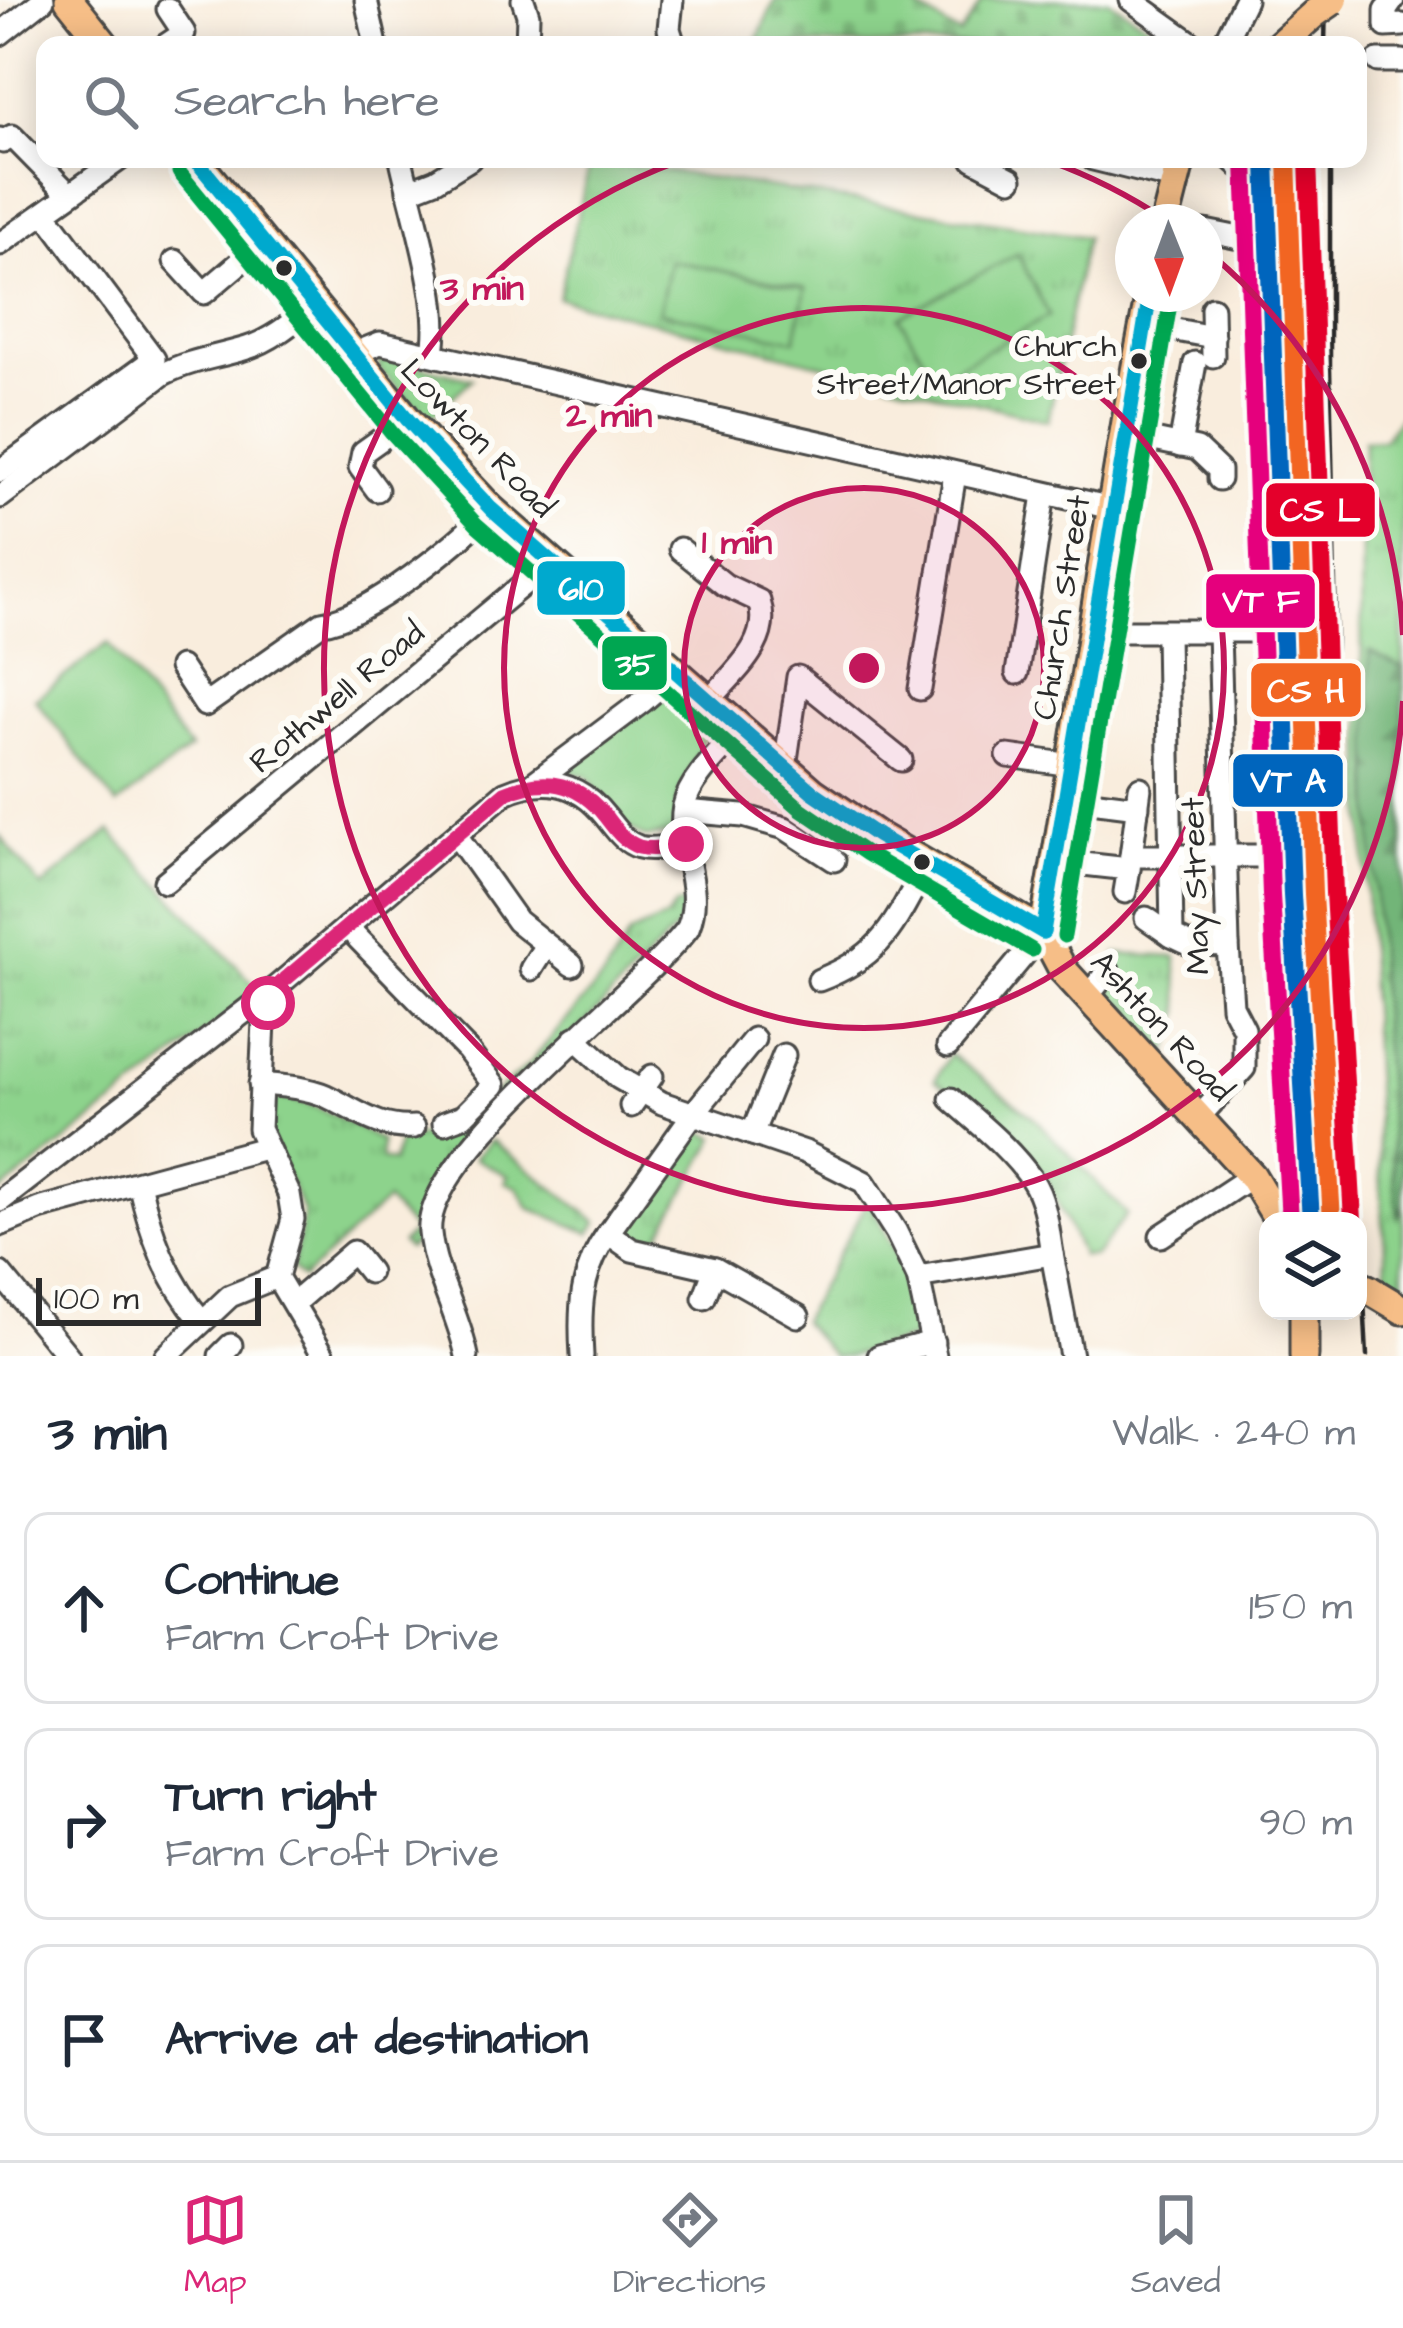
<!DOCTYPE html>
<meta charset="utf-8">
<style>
body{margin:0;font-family:"Architects Daughter",sans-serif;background:#f2f2f3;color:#1f2937}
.controls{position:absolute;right:36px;bottom:36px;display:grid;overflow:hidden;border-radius:24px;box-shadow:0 6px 30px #0003}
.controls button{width:108px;height:108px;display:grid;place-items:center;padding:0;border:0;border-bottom:3px solid #e0e1e3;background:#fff;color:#1f2937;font:60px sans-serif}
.compass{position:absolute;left:1115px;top:204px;width:108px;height:108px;border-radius:50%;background:#fff;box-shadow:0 6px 30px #0003;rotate:179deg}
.scale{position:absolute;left:36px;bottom:30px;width:225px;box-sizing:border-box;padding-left:12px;border:6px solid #2b2b2b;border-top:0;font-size:33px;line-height:42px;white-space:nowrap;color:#2b2b2b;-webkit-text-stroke:9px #fdfcf7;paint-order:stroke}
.stop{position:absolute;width:36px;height:36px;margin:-27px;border:9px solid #db2777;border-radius:50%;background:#fff}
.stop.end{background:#db2777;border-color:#fff;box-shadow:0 3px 12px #0008}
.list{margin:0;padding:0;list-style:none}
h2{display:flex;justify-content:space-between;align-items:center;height:156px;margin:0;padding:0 48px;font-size:51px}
h2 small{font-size:39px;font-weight:400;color:#747a83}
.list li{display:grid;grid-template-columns:78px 1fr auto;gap:36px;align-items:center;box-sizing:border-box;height:192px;margin:0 24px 24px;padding:0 24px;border:3px solid #e0e1e3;border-radius:24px}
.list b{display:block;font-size:45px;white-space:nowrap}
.list p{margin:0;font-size:39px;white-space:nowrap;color:#747a83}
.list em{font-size:39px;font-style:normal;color:#747a83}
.icon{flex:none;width:66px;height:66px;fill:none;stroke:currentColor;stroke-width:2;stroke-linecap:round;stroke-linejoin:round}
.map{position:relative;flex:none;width:1403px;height:1356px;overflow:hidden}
.search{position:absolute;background:#fff;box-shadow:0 6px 30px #0003;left:36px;right:36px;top:36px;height:132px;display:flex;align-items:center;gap:30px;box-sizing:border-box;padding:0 42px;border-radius:24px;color:#747a83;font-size:45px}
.sheet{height:804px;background:#fff}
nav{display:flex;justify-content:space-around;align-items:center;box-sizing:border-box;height:168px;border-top:3px solid #e0e1e3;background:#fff;font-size:33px;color:#747a83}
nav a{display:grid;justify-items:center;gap:6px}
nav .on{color:#db2777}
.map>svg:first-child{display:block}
</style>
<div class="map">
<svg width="1403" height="1356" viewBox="0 0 1403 1356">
<defs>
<pattern id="grass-tufts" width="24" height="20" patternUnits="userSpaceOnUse" patternTransform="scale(3)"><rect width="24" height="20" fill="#8dd38c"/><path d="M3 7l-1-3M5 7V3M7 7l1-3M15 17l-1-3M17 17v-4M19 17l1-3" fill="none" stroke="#7ab579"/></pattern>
<pattern id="forest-firs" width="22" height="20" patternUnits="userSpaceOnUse" patternTransform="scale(3)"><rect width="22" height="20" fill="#72b578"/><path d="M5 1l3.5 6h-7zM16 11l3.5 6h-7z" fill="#5e9363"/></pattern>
<pattern id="cemetery-stones" width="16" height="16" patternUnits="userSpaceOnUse" patternTransform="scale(3)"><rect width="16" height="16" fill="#8dd38c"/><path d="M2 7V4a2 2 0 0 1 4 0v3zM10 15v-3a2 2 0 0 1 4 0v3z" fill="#7ab579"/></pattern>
</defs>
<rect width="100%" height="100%" fill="#fdfcf7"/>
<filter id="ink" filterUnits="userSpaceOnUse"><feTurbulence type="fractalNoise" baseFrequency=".00833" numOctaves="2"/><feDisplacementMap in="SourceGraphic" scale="24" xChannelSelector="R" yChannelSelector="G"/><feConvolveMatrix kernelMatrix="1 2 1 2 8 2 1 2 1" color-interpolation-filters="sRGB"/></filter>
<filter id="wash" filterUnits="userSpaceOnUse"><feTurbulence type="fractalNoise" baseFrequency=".004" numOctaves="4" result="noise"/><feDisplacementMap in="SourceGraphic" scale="48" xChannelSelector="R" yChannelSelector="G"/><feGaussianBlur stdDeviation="2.7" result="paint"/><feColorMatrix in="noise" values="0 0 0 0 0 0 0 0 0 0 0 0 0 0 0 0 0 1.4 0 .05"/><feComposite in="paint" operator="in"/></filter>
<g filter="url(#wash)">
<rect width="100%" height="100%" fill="#f9eddd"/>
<g fill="url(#grass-tufts)" stroke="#5c7f5c" stroke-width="3">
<path d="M591,159L1086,237L1048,421L558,298Z"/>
<path d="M384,357L472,379L428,420L378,368Z"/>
<path d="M1403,413V1292L1387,1284C1368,1003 1356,723 1364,441L1383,440Z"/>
<path d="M110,831L260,991L0,1192V836L41,887Z"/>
<path d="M685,904L681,923L438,1177L423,1205L419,1241L408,1249L402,1243L414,1231L386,1201L302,1279L292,1269L304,1213L269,1139L264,1100C302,1092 348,1123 381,1141V1159L393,1162L399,1141L455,1128L526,1067L603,978L630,934L666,918L676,905Z"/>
<path d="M1117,954L1176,957L1181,1013L1167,1055L1101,1001L1122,978L1113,968Z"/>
<path d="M950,1054L1032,1116L1127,1214L1095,1256H1082L1045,1175L1011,1134L935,1080Z"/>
<path d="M693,1128L716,1138L653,1246L620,1230Z"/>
<path d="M491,1140L598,1222L590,1233L529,1208L518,1188L505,1182L508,1176L474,1158Z"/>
<path d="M869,1199L909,1281L923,1336L848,1356H833L801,1321Z"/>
</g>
<path fill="url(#forest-firs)" stroke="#4e7052" stroke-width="3" d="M1369,651L1403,668V1207L1398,1217C1380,1029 1369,840 1369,651Z"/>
<path fill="url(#cemetery-stones)" stroke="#5c7f5c" stroke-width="3" d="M775,0H906L960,35L983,0H1108L1180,45H755Z"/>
<g fill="#8dd38c" stroke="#5c7f5c" stroke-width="3">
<path d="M1018,254L1049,316L936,378L899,317Z"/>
<path d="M670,260L806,288L795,340L659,312Z"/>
<path d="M108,643L190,749L117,805L35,699Z"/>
<path d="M665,689L707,732L678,799L677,833L645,838L619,821L587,776L563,771Z"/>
</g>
</g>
<g filter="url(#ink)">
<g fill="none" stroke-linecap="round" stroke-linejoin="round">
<g stroke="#4a4846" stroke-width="27">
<g id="minor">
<path d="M366,0L376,45"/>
<path d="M523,0L528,15L527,45"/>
<path d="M672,0L669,29L674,45"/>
<path d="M1131,0L1194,45"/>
<path d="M1393,0L1386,10V26L1403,25"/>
<path d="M0,34L43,0"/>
<path d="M166,45L184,33L168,9"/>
<path d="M1223,45L1245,0"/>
<path d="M1378,61H1403"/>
<path d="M0,139L3,142L12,136L69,194"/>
<path d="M401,159C411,207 445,310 432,354"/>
<path d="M973,159L1011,179"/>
<path d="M1093,159L1174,179"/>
<path d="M1232,159L1242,168L1250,159"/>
<path d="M408,191L436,180L470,159"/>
<path d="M1205,231L1259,242"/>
<path d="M0,244L120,159"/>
<path d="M175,261L204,293L262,244"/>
<path d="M1212,308L1213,356"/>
<path d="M1144,324L1213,337"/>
<path d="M353,354L380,343L1112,508"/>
<path d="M1125,434L1197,449L1219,470V479"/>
<path d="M1180,446L1195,363"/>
<path d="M0,471L154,359L45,213"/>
<path d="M377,490L360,467L363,452L408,420"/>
<path d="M0,497L163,374C190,360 218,357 247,348C272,340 292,323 312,307"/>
<path d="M680,549L725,585L759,601C773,643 732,673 707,703"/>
<path d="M1090,624L1125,631H1268"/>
<path d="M1167,632L1172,936L1189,944L1228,945"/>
<path d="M180,667L205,705L322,623C368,617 458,543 491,509"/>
<path d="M1017,673L1044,494"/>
<path d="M920,689L955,474"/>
<path d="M1008,756L1072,765"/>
<path d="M785,767L798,677L901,760"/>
<path d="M535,782L643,701L657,689L670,668"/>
<path d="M1067,798L1138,807"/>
<path d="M684,811L743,816L785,828L834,860"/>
<path d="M456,835L517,921L572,965"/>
<path d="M1131,856L1140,788"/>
<path d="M1056,861L1129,869"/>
<path d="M165,882L550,562"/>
<path d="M1125,892L1131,856H1277V750"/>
<path d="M1146,918L1172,936"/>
<path d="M347,927L468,1051L494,1085L463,1116L444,1123"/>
<path d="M531,969L546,945"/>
<path d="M819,980C886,954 894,923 927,864"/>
<path d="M1087,997L1108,971"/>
<path d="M575,1038L619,1078L662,1103L805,1152L864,1182L896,1232L918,1277L935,1356"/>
<path d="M754,1039L693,1114L608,1233L632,1250L715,1269L798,1316"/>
<path d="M948,1046L1043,932"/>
<path d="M260,1084C283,1086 305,1087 326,1096C356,1110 379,1130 414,1127"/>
<path d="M631,1106L652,1076"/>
<path d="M1199,1117L1244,1068V1029L1232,1006L1228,945L1219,632"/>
<path d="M752,1134L784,1055"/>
<path d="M139,1183C151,1235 166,1278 201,1320"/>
<path d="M0,1201L275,988"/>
<path d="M0,1225L39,1209L265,1148"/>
<path d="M1161,1236L1252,1176"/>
<path d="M1052,1254L1071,1356"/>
<path d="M0,1273L68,1356"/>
<path d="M918,1277L1052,1254C1048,1230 1046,1201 1032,1180C1012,1150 978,1123 951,1099"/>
<path d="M704,1298L715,1269"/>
<path d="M294,1303L353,1252L369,1272"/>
<path d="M166,1356L230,1296L277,1277"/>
<path d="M220,1356L231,1345"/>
<path d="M324,1356L277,1277L293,1219L289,1194L259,1129L264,1021L275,988L505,793C544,776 577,781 605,816C615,828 623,842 639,847C653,851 671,846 686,844"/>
<path d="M467,1356C459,1315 434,1274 430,1233C422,1155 641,991 688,928C705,885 676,849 684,806C690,778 722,751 740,730"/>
<path d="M582,1356C579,1309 580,1272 608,1233"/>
<path d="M879,1356L933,1342"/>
</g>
</g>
<g stroke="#4a4846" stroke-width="33">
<g id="major">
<path d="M69,0L105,45"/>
<path d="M1279,45L1315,13"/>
<path d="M195,159L408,420L491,509L813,792L878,836L1043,932"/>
<path d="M1165,222L1181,159"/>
<path d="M1043,932C1082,720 1107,505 1150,294"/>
<path d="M1043,932L1063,970L1252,1176L1279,1221"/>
<path d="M1368,1289L1403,1310"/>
<path d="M1304,1356V1311"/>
</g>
</g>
<use href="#minor" stroke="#fff" stroke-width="21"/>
<use href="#major" stroke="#f6be87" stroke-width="27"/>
<g stroke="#2b2b2b" stroke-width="4.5">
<path d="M1325,45L1326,0"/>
<path d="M1330,159V368L1342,882L1367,1356"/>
</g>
<g stroke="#4a4846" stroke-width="33" stroke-linecap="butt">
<g id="major-bridge">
<path d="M1315,13L1334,0"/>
<path d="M1358,1285L1368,1289"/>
</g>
</g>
<use href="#major-bridge" stroke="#f6be87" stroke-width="27"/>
<g stroke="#fdfcf7" stroke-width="24">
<g id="bus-1">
<path d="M195,159L408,420L491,509L813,792L878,836L1043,932"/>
<path d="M1043,932L1150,294"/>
</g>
</g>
<g stroke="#fdfcf7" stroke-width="24">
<g id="bus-2">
<path d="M179,172L392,433L477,525L801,809L867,854L1032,950"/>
<path d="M1064,936L1171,298"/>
</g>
</g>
<use href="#bus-1" stroke="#00a9ce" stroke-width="15"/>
<use href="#bus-2" stroke="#00a651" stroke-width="15"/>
<g stroke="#fdfcf7" stroke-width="27">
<path id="rail-1" d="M1287,159L1313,894L1332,1221"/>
</g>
<g stroke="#fdfcf7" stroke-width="27">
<path id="rail-2" d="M1266,160L1292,895L1311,1221"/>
</g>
<g stroke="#fdfcf7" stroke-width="27">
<path id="rail-3" d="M1308,159L1334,893L1353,1220"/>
</g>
<g stroke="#fdfcf7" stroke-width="27">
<path id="rail-4" d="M1245,160L1271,895L1290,1221"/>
</g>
<use href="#rail-1" stroke="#f26522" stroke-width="18"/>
<use href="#rail-2" stroke="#0065bd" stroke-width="18"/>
<use href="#rail-3" stroke="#e4002b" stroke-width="18"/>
<use href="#rail-4" stroke="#e5007d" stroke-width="18"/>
</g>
</g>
<g fill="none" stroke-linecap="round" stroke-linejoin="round" filter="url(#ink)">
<path stroke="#db2777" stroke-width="15" d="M268,1003L275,988L505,793C544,776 577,781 605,816C615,829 623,841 639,847C654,851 671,846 686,844"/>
</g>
<circle cx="864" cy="668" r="180" fill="#c2185b" fill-opacity=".12"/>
<g fill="none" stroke="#c2185b" stroke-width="6">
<circle cx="864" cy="668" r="180"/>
<circle cx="864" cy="668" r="360"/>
<path d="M1403 701A540 540 0 1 1 679 161M1049 161A540 540 0 0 1 1166 220M1207 251A540 540 0 0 1 1403 635"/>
</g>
<g fill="#2b2b2b" stroke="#fdfcf7" stroke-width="4.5">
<circle cx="284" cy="268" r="10"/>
<circle cx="1139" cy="361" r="10"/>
<circle cx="922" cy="862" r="10"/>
</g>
<g text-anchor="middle" stroke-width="12" stroke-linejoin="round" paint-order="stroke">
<g font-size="30" fill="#2b2b2b" stroke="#fdfcf7" text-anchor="end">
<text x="1116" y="356">Church<tspan x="1116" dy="38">Street/Manor Street</tspan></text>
</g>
<g font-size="33" fill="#2b2b2b" stroke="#fdfcf7">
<text transform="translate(479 437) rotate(46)" y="12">Lowton Road</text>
<text transform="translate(1060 607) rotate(-81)" y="12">Church Street</text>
<text transform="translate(336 696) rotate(-40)" y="12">Rothwell Road</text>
<text transform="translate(1194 886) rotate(-92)" y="12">May Street</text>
<text transform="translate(1163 1025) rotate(47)" y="12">Ashton Road</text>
</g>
</g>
<circle cx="864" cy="668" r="18" fill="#c2185b" stroke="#fdfcf7" stroke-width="6"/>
<g font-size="36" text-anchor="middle" font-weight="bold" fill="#c2185b" stroke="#fdfcf7" stroke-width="12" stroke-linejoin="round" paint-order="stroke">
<text x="482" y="299">3 min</text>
<text x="609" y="426">2 min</text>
<text x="737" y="553">1 min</text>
</g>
<g stroke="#fdfcf7" stroke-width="4.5">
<rect x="1264" y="481" width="113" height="58" rx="12" fill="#e4002b"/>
<rect x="535" y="559" width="92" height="58" rx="12" fill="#00a9ce"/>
<rect x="1204" y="572" width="113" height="58" rx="12" fill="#e5007d"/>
<rect x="600" y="634" width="69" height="58" rx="12" fill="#00a651"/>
<rect x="1249" y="661" width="114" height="58" rx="12" fill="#f26522"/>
<rect x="1231" y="752" width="114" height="57" rx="12" fill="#0065bd"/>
</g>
<g font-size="33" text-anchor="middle" font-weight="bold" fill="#fff">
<text x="1320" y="521">CS L</text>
<text x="581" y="600">610</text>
<text x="1261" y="612">VT F</text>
<text x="635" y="675">35</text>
<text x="1306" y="702">CS H</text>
<text x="1288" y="792">VT A</text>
</g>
</svg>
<div class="controls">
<button><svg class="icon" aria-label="layers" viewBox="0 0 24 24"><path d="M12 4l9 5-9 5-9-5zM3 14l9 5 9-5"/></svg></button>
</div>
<svg class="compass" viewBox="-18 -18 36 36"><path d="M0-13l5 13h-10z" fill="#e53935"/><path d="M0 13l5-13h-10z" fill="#747a83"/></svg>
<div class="scale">100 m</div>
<div class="stop" style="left:268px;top:1003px"></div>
<div class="stop end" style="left:686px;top:844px"></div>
<div class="search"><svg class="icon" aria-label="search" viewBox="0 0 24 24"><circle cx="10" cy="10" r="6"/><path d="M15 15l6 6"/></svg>Search here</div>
</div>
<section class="sheet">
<h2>3 min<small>Walk · 240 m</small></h2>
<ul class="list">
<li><svg class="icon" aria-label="ahead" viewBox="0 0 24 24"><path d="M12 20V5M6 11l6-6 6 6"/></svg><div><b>Continue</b><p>Farm Croft Drive</p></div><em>150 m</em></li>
<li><svg class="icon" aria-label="right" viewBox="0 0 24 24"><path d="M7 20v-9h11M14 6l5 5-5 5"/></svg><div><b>Turn right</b><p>Farm Croft Drive</p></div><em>90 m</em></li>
<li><svg class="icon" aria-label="arrive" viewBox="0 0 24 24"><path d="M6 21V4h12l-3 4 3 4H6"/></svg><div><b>Arrive at destination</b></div></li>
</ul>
</section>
<nav>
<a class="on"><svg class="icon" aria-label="map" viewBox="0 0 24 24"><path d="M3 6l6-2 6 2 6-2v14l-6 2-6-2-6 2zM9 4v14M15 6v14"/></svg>Map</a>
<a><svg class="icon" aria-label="directions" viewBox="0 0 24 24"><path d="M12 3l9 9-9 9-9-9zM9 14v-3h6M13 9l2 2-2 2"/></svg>Directions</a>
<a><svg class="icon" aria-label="saved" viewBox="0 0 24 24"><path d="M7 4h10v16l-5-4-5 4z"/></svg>Saved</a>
</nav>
